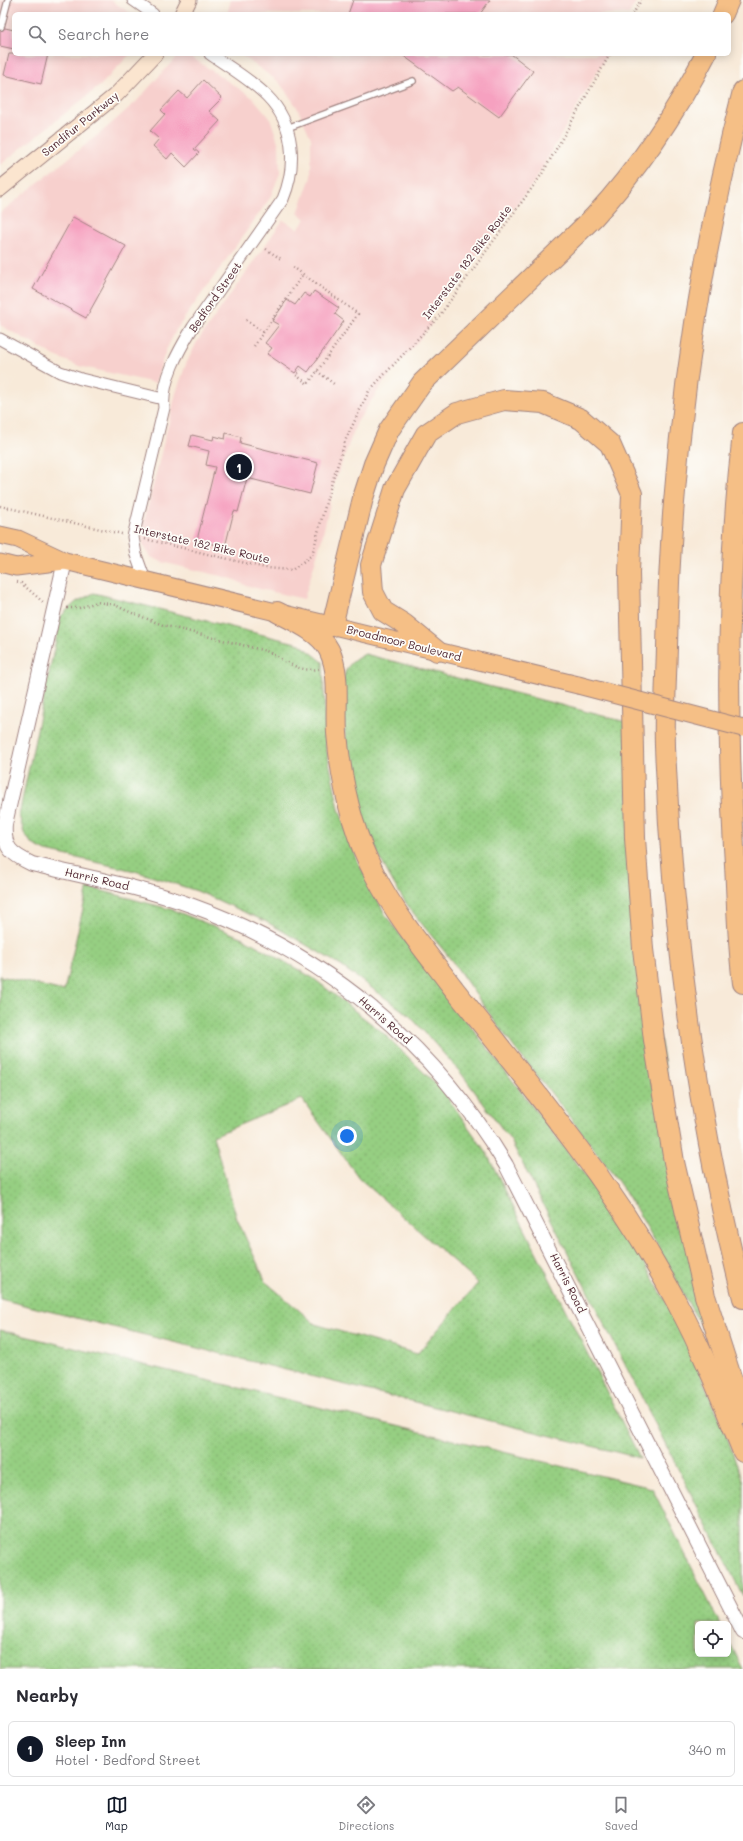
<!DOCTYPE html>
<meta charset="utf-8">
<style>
body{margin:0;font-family:Mali,sans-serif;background:#f7f7f7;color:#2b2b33}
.controls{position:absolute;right:12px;bottom:12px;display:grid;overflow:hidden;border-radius:6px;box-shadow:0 2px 10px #0003}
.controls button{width:36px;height:36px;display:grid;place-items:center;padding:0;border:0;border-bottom:1px solid #e1e1e2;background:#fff;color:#2b2b33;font:20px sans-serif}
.you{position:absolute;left:347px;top:1136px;width:14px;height:14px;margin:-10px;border:3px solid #fff;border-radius:50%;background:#1a73e8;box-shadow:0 0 0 6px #1a73e833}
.badge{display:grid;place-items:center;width:26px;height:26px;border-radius:50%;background:#111827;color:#fff;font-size:13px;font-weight:700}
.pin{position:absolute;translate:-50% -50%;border:2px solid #fff;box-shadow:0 1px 4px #0006}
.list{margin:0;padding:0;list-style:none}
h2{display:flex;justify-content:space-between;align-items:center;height:52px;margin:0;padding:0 16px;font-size:17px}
h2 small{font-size:13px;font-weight:400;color:#7c7c81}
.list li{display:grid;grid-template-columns:26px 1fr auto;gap:12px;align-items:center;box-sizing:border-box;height:56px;margin:0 8px 8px;padding:0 8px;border:1px solid #e1e1e2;border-radius:6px}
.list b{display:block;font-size:15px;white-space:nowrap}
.list p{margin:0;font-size:13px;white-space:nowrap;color:#7c7c81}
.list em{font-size:13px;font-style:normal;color:#7c7c81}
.icon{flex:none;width:22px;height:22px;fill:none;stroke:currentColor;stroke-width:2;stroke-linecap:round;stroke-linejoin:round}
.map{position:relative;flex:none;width:743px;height:1669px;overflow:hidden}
.search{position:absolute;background:#fff;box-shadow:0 2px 10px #0003;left:12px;right:12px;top:12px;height:44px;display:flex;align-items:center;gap:10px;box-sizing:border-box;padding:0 14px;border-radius:6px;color:#7c7c81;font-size:15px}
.sheet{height:116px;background:#fff}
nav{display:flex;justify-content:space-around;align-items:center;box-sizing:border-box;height:56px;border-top:1px solid #e1e1e2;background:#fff;font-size:11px;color:#7c7c81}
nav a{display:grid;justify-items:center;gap:2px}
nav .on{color:#111827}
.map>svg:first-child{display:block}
</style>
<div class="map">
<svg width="743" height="1669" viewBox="0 0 743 1669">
<defs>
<pattern id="grass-dots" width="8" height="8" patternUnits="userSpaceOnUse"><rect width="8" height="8" fill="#96cf82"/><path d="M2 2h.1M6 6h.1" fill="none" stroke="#83b170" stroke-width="1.8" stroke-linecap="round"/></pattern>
</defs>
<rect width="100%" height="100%" fill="#fdfcf7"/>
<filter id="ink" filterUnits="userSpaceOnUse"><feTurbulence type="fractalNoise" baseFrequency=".025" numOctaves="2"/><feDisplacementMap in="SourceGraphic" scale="8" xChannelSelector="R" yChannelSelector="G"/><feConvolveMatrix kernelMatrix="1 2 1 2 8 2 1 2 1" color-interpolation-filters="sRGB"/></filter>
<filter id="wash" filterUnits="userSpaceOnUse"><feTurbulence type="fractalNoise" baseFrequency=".012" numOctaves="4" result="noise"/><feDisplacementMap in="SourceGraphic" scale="16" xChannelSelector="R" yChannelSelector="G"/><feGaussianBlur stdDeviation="0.9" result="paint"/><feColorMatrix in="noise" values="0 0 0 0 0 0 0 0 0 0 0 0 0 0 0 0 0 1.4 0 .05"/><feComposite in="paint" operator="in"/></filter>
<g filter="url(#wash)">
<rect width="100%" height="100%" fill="#f8ead9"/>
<g fill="#f7d0cd">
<path d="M0,0H110L132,14H14V54H130L101,85L0,165Z"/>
<path d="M231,0H637L629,14H227Z"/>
<path d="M179,54H187L253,98L270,118L279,145L280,173L270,198L176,330L166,350L155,383L79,366L55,356L0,325V213L104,130L137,101Z"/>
<path d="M240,54H607L534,182L426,319L432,324L381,386L357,422L335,481L322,538L304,599L247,586L233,579L162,562L151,557L143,545L142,530L176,393L186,364L197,342L283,220L298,229L306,219L298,213L311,177V138L297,107L279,82Z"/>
</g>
<g fill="url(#grass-dots)" stroke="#707756" fill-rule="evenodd">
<path d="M94,593L300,644L323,662L326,747L339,809L358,862L386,916L619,1219L676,1319L724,1428L743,1482V1596L511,1141L461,1073L409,1015L337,963L267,922L197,891L135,871L46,851L32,844L24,833L19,815L61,616L76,602Z"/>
<path d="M365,654L626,722L630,862L713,1346C679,1291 653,1230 615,1177C596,1152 577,1127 558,1102C542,1080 523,1060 507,1038C489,1014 472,989 455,965C437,941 416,919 400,894C365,837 344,775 344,709C344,681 337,668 365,654Z"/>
<path d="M88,887L173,910L243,938L313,978L383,1033L442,1090L486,1152L640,1458L0,1299V976L64,991ZM302,1099L359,1178L478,1283L417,1354L315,1324L266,1282L237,1219L213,1136Z"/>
<path d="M0,1330L652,1488L720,1624H698V1654H728V1639L743,1669H0Z"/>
</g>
<g id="blocks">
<g fill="#f6a1c0">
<path d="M353,0H490L480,14H348Z"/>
<path d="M5,28L14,30V49L0,46V31Z"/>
<path d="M9,54H48L41,84L4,75Z"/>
<path d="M401,54H511L533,71L499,117L458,87L452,91Z"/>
<path d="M203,80L222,98L209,111L220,121L194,149L199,153L186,167L172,153L167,159L153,146L159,139L150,131L165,114L161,110L179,91L187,98Z"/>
<path d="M73,217L126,246L86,318L33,289Z"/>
<path d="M314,291L339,308L335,314L344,321L308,372L300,366L295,373L267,354L272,348L265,343L279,325L272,321L287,300L295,305L304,293L310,297Z"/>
<path d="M226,433L241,437L240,443L318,463L310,494L247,478L238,512L234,511L225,547L197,540L215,467L206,465L209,451L189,446L192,435L213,440L214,436L225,439Z"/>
</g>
</g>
</g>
<g filter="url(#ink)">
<use href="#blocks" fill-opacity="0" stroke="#a18482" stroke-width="1"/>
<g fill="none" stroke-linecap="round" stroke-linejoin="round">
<g stroke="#a18482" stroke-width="8">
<g id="service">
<path d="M1,27L8,0"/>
<path d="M287,128L413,81"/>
</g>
</g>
<g stroke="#a18482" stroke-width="13">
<g id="minor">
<path d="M133,0L153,14"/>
<path d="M0,339L60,372L81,379L163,399"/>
<path d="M145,580L136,555L133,537L164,408C161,381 179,350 193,327L283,199C297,165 295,124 267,96C251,80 229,67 210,54"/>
</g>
</g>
<g stroke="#a18482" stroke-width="16">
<path id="tertiary" d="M65,561L5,824C3,848 11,854 32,864C86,877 141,887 193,906C326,954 433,1044 506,1165L743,1632"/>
</g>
<g stroke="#a18482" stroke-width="17">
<g id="secondary">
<path d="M182,14L189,0"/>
<path d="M0,189L116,95L155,54"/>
</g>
</g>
<g stroke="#a18482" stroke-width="19">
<g id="primary">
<path d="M0,535L18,539L65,561L578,685"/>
<path d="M0,563L16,567L64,561"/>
</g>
</g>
<g stroke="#a18482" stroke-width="22">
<g id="motorway">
<path d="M723,14L729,0"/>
<path d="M743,91C696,273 670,460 667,648C666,681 664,714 665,746C672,933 697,1117 743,1298"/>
<path d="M743,433C727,570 726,709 734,847C737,892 737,938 743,983"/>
<path d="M277,612C294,621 320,632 329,650C341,674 335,707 337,733C341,782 352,831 375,875C396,916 426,952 454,989C494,1039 534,1089 573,1141C612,1192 647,1246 677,1303C703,1351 723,1402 743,1452"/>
<path d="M332,626L363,498L374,464L389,430L422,383L594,217C640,167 675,114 706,54"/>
<path d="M437,651L404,624L383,611L373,592L371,565L395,489L426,434L457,413L504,400L543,403L581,419L610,444L632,494L629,573L635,838L643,949L654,1040L674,1162L705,1296L743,1414"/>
</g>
</g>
<g stroke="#a18482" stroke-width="2.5" stroke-dasharray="1 3" stroke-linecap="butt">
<path d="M633,14L641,0"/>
<path d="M266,249L281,259"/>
<path d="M293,267L358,314L308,384L296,375L301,370"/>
<path d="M246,320L263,332"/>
<path d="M254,346L303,274"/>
<path d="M317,371L334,384"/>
<path d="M0,506L122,534"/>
<path d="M145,539L266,568L292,570L312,555L328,495L346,439L369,391L440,315L542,174L610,54"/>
<path d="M17,582L21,583L43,602"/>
<path d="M67,608H79L97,602L115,605L132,613L163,625L266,651C284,659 297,673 319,669"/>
</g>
<use href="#service" stroke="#fff" stroke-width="5.5"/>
<use href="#minor" stroke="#fff" stroke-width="11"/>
<use href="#tertiary" stroke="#fff" stroke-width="14"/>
<use href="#secondary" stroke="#fbe5cf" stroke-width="15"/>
<use href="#primary" stroke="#f5bf86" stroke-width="17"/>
<use href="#motorway" stroke="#f5bf86" stroke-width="20"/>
<g stroke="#a18482" stroke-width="19" stroke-linecap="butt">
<path id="primary-bridge" d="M578,685L743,728"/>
</g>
<use href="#primary-bridge" stroke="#f5bf86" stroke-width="17"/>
</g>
</g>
<g text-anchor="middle" stroke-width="3.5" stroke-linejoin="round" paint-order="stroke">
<g font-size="11" fill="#4a1f2b" stroke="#fdfcf7">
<text transform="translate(80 124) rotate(-39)" y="4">Sandifur Parkway</text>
<text transform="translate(467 262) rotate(-53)" y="4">Interstate 182 Bike Route</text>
<text transform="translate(215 297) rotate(-55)" y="4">Bedford Street</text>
<text transform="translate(202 544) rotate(13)" y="4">Interstate 182 Bike Route</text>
<text transform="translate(404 643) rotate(14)" y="4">Broadmoor Boulevard</text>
<text transform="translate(97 879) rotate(13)" y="4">Harris Road</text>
<text transform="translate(385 1020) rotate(41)" y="4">Harris Road</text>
<text transform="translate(568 1283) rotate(63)" y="4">Harris Road</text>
</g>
</g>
</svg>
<div class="controls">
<button><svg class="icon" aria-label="locate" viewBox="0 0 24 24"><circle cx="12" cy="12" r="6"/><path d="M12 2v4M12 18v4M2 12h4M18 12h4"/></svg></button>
</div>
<div class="you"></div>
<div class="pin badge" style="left:239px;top:467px">1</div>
<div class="search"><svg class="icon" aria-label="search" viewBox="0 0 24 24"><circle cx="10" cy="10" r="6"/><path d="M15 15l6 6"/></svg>Search here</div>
</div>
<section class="sheet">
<h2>Nearby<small></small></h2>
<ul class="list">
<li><span class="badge">1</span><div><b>Sleep Inn</b><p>Hotel · Bedford Street</p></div><em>340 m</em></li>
</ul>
</section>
<nav>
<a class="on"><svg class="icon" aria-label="map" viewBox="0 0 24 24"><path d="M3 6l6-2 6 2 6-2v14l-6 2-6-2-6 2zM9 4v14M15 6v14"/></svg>Map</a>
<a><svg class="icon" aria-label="directions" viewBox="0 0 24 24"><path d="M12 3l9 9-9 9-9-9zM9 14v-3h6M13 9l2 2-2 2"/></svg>Directions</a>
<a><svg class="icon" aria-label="saved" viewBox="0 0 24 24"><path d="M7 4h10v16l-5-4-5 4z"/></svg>Saved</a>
</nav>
